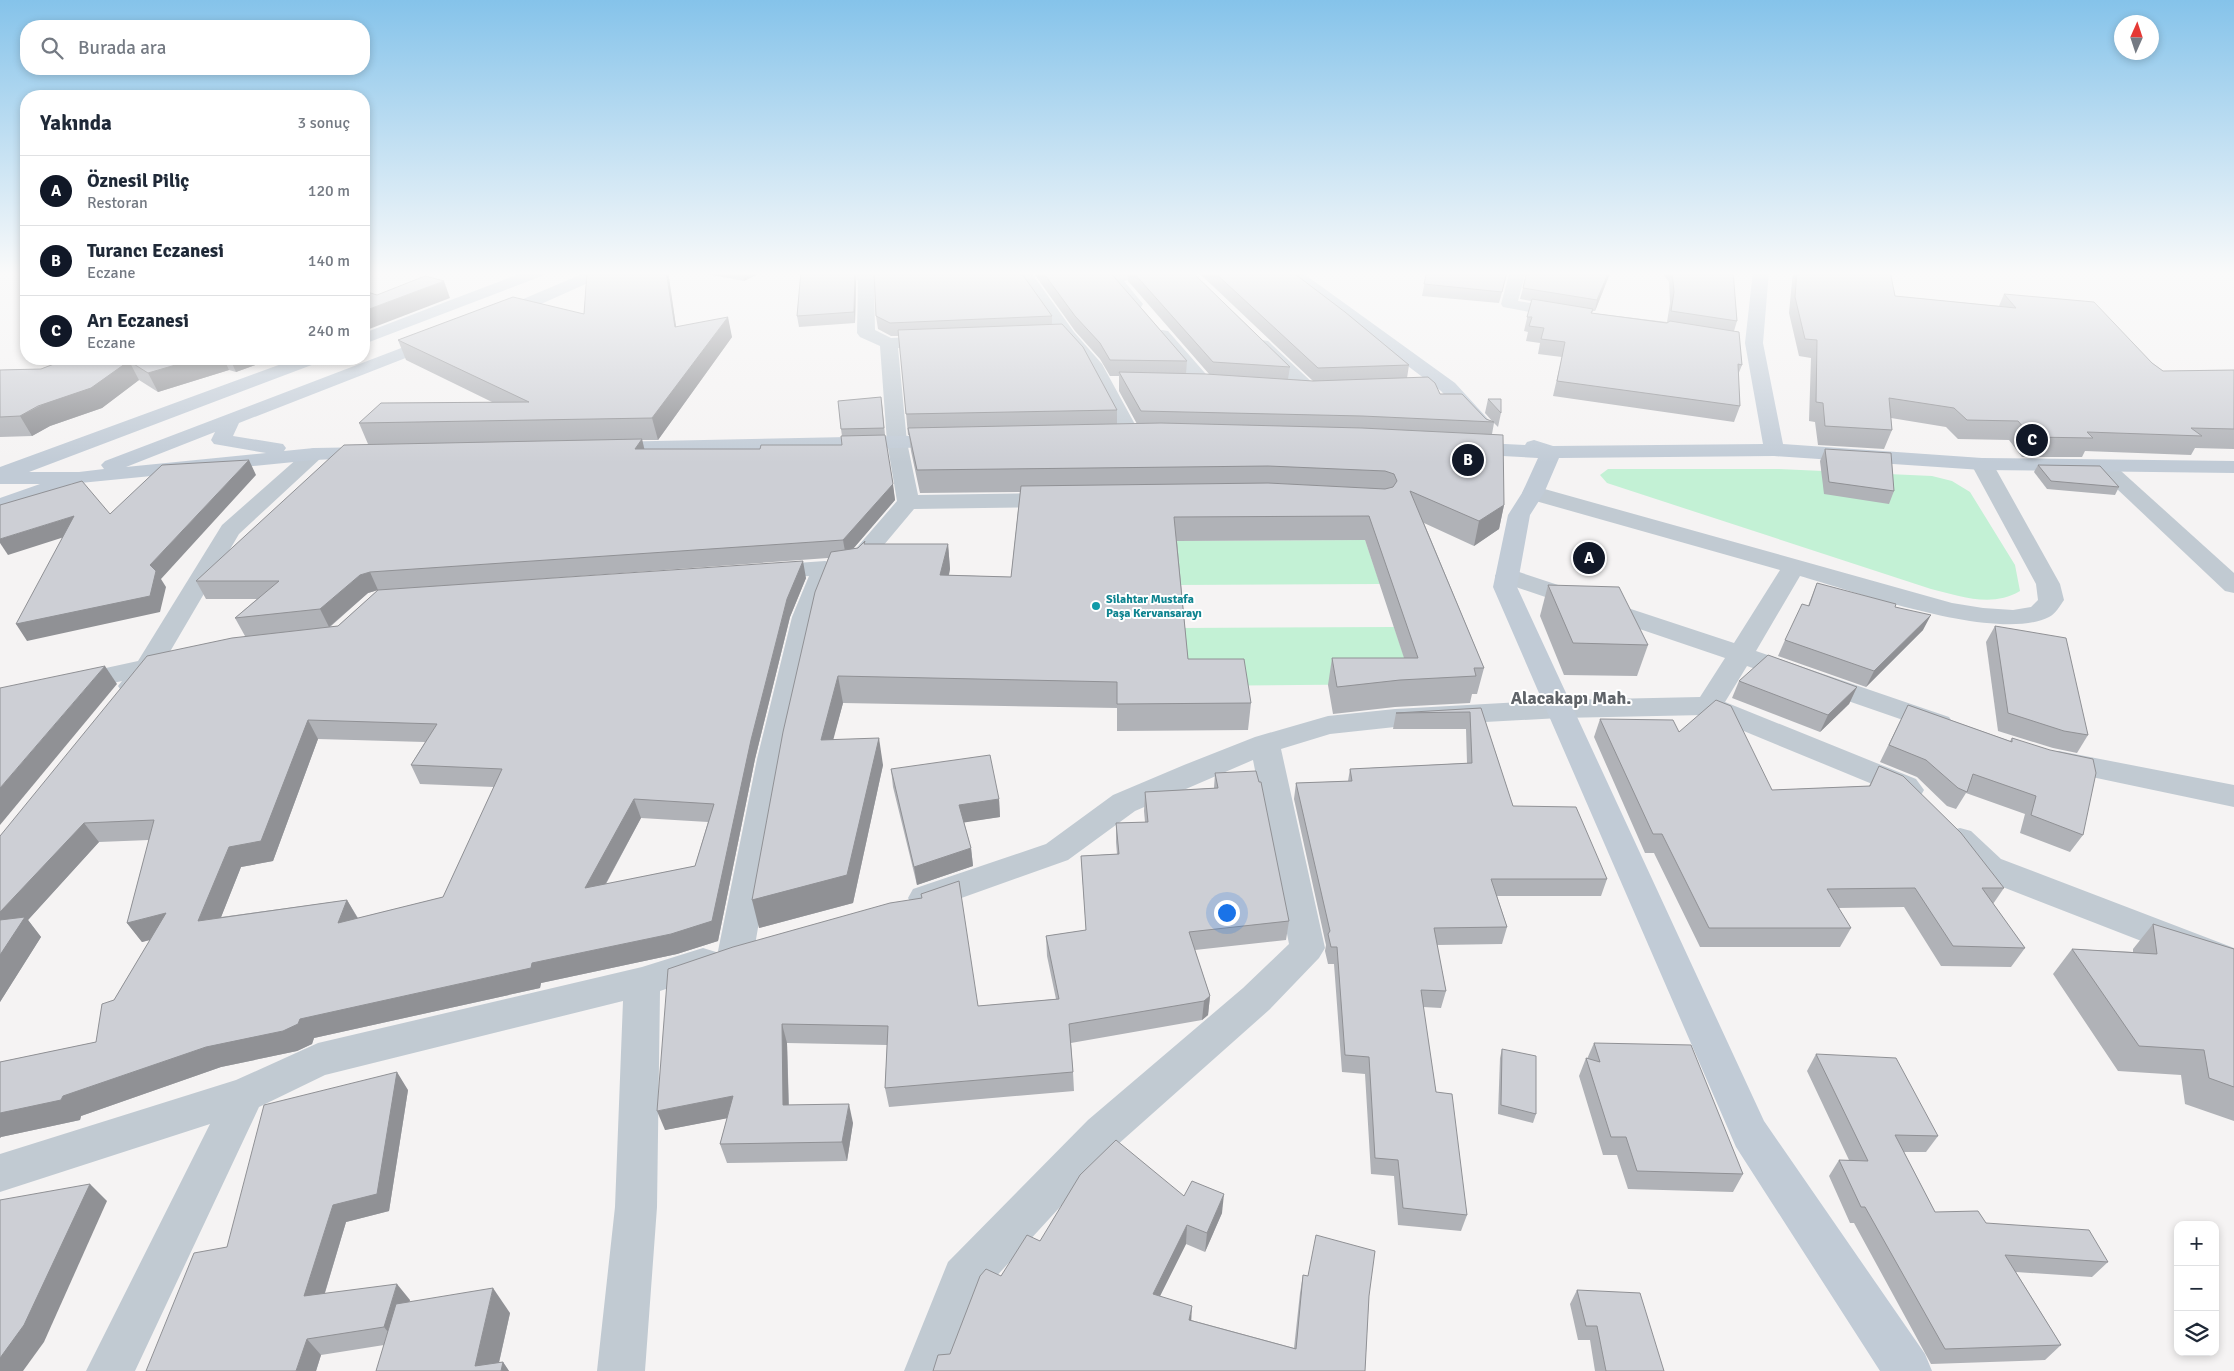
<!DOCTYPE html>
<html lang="tr">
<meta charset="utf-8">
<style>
body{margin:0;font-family:Signika,sans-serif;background:#f6f6f7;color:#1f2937}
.controls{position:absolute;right:15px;bottom:15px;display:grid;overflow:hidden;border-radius:10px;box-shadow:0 2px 8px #0003}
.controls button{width:45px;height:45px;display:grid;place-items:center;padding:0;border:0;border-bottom:1px solid #e0e1e3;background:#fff;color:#1f2937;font:25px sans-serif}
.compass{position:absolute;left:2114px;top:15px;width:45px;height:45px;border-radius:50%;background:#fff;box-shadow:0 2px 8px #0003;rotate:3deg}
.you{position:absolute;left:1226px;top:912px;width:18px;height:18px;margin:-12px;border:4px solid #fff;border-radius:50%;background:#1a73e8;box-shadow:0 0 0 8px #1a73e833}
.badge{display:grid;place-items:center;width:32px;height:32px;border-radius:50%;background:#111827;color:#fff;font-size:16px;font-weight:700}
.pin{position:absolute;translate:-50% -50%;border:2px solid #fff;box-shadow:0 1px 5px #0006}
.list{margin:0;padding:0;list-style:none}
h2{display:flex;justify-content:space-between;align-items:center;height:65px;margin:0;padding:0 20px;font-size:21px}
h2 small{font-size:16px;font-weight:400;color:#747a83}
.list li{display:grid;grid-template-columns:32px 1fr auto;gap:15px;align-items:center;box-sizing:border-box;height:70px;padding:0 20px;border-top:1px solid #e0e1e3}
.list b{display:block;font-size:19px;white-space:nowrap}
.list p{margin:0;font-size:16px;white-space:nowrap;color:#747a83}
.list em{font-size:16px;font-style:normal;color:#747a83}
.icon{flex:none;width:28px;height:28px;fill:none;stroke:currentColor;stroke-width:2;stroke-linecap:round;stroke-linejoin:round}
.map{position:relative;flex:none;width:2234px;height:1371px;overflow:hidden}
.search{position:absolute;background:#fff;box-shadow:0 2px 8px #0003;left:20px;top:20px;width:350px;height:55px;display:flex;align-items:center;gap:12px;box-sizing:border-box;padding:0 18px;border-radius:20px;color:#747a83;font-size:19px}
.panel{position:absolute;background:#fff;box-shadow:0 2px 8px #0003;left:20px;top:90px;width:350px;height:275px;border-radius:20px}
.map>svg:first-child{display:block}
</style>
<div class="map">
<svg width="2234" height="1371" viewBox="0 0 2234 1371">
<rect width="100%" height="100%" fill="#f5f3f3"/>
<g fill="#c3f1d5">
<path d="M1608,469H1779L1932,476L1952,481L1970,492L2015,565L2020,591C1992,608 1960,596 1931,589L1607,483L1600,475Z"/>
<path d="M1365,540L1380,584L1177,585L1174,541Z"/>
<path d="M1394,627L1413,684L1187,686L1181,628Z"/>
</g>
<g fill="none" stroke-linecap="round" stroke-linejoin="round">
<g fill="#c1cad2" fill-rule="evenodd">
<path d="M817,271H917L920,275L917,278L912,280L874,281L875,330L891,338L937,336L943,337L946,341L943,345L937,346L898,348L907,442L918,495L1056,493L1064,495L1067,500L1064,505L1056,507L914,509L862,571L847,574L838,572L837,569L818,617L787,759L754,951L748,961L736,965L724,961L718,951L757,759L792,617L809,576L768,579L759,577L756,572L759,567L768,565L825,561L834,563L836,566L838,562L846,560L897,501L887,442L880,346L860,337L857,333L858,280L824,276Z"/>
<path d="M976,271H1030L1074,332L1102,364L1143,439L1140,443L1133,445L1126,443L1085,366L1062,340L1018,276L983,278L978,276Z"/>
<path d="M1122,271H1154L1152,274L1124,281L1143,304L1141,307H1129L1105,278L1107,275Z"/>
<path d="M1510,271H1526L1518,301L1568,309L1574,310L1576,314L1574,318L1568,319L1503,307L1501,304Z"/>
<path d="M1162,330L1168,331L1212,381L1214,385L1212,389L1205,391L1175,389L1173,385L1175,381L1190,379L1153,335L1156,331Z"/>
<path d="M1262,340L1268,341L1316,386L1340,387L1342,391L1340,395L1311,398L1304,396L1256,349L1253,345L1256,341Z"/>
<path d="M314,448L321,450L324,454L321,458L239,534L161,667L142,692L132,694L122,692L118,686L122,681L0,709V691L138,661L222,525L307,450Z"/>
<path d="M1982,458L1989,460L1993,464L2060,584L2064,600C2060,606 2055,614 2049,617C1997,643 1857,592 1800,576L1756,651L1949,717L1953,723L1949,729L1939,732L1929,729L1747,666L1725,702L1916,779L1924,790L1920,797C1910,800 1902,801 1894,793L1705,715L1560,718L1395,727L1330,734L1281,749L1325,948L1319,958L1269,1010L1116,1146L981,1293L952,1371H904L948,1262L1088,1120L1243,988L1289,944L1253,760L1135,811L1068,860L925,911L913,907L908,898L913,889L1046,844L1113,795L1184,765L1255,737L1328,716L1395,709L1560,700L1700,697L1725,658L1498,581L1495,576L1498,571L1507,569L1516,571L1734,643L1780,570L1525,498L1522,493L1525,488L1533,486L1541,488L1952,603L1983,608L2013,610L2031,607L2038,600L2036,584L1971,464L1975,460Z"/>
<path d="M2104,460L2111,462L2234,573V593L2225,591L2097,470L2093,466L2097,462Z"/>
<path d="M2059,751L2234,785V807L2049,768L2044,761L2049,754Z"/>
<path d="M1960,828L1971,831L2001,859L2234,948V977L1977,877L1949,847L1944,839L1949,831Z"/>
<path d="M703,948L716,952L721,962L716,972L660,991L657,1207L645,1371H597L615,1207L623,1001L325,1075L259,1107L135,1371H86L210,1124L0,1192V1154L236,1080L318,1043L642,967Z"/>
</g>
<g fill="#c1cbd6" fill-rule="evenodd">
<path d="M527,271H549L547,274L364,344V333Z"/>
<path d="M589,271H610L608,274L505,320H493L491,316L493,312Z"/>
<path d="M1282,271H1300L1455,383L1487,418L1490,422L1487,426L1480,428L1473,426L1441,391Z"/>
<path d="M1753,271H1769L1763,343L1783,444L1982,458L2234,461V473L1982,470L1774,456L1559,458L1544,493L1530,515L1517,587L1764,1121L1925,1354L1932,1371H1880L1736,1147L1493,587L1508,515L1522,493L1538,458L1465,454L1458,452L1455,448L1458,444L1465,442L1525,445L1527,442L1534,440L1553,446L1763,444L1745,343Z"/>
<path d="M438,334L444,335L447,339L444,343L239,423L233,436L283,444L286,448L284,451L314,448L372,447L379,449L382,453L379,457L314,460L70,484L68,490L0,512V498L40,484H0V467L295,359H320L317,363L29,472H79L104,469L101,465L105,461ZM215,432L211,440L214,444L266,453L126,467Z"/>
<path d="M947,435L954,437L957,441L954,445L947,447L608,454L601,452L598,448L601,444L608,442Z"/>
</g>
</g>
<g fill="#b0b2b7" fill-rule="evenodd">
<path d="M587,271H668L676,327L732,337L658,440H642L644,449H760L842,445V436L841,429L882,404L885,435L895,500L853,549L858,548L865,544H948L950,569L949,575L1011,577L1020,492L920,493L911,451L909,435H908L899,336H891L878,329L876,316H1052V324L1117,410V424H1137L1119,391V376H1110L1100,359L1075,331L1035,275V271H1113L1110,272L1187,361L1186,374H1209L1128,281V271H1191L1290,367L1288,379L1313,381L1197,271H1291L1409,365L1407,378L1440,394L1486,419L1492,421L1485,413L1488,399L1501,413L1498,427L1494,423L1492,434L1504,505L1499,529L1474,546L1424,523L1484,668L1477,694H1472L1470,703L1395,707L1333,714L1328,685L1332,658H1404L1365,540L1177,541L1188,659L1251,703L1248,730L1117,731V708L843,703L833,739L883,765L853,903L759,928L828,558L472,584L806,578L790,617L755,759L718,941L677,954L541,983L540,988L314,1038L312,1044L297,1051L221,1067L81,1116L80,1120L1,1137L0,1138V1062L96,1042L114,1000L150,940L142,942L127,923L149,840L99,842L28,920L41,937L0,1002V836L245,636L235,618L257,599H206L196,581L368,444L359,423L492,402L406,360L398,340L584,314ZM378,590L338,626L330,627L368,593ZM318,739L425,742L411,765L420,784L494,787L443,897L358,918L347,900L221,917L241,867L273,861ZM641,818L708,822L695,866L606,884Z"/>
<path d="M690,271H764L744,281Z"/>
<path d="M1427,271H1508L1499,303L1422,296Z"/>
<path d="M1611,271L1595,311H1593L1592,313L1667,322L1670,303L1669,282L1660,271H1733L1737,321L1734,331L1742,365L1738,375L1740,406L1734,422L1553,396L1562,357L1538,354L1540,343L1526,341L1528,332L1524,331L1531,301L1520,299L1523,288Z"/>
<path d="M1793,271H1890L1895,296L1999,306L2004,294L2152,363L2163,371L2234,370V449L2195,448L2191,455L2085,451L2082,457H2022L2009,440L1958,439L1946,427L1891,418L1892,430L1884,449L1818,445L1815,422L1809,421L1811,358L1799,356L1789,313Z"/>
<path d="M856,282L855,323L799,327L797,316Z"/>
<path d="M67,359H272L236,372L229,370L158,392L139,380L102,408L50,426L32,436L0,437V370L41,369Z"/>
<path d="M1825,449L1894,491L1889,504L1824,494L1820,461Z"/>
<path d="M2038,465L2119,487L2115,495L2047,489L2034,472Z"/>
<path d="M1817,583L1923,630L1866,687L1778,656L1785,640L1808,606Z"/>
<path d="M1548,585L1648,645L1637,676L1564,675L1540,616Z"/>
<path d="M1995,626L2088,735L2077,753L2053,748L1998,731L1986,642Z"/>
<path d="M1739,681L1857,687L1849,704L1820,732L1732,698Z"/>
<path d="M1908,705L2010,741L2012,738L2083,835L2070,852L2020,833L2025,814L1966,793L1956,809L1947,806L1917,777L1880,762Z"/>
<path d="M1481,708L1513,806L1607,879L1601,896H1497L1507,927L1502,944L1437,945L1446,991L1441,1008L1423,1007L1436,1092L1467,1215L1461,1231L1398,1225L1394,1176L1371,1174L1365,1074L1342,1072L1334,964H1328L1325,951L1326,945L1294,799L1296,783L1348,781L1350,769L1467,763L1466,729H1393L1396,713Z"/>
<path d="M1600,719L1679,732L1772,790L1869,786L1879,766L2004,888L1993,904L2025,948L2011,967L1941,966L1904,907L1838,908L1851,928L1840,947H1700L1654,853H1645L1594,737Z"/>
<path d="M891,769L999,799L1000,817L964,822L971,848L973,866L917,885L893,787Z"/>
<path d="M1215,773L1289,921L1286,940L1195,950L1210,996L1208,1015L1202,1020L1071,1043L1073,1072L1074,1091L889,1107L885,1088L887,1045L787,1043L789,1105L853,1123L847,1161L727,1163L720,1144L727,1118L665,1130L668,969L978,1006L1056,999L1047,956L1046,936L1086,930L1081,856L1117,854L1116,842V823L1145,822L1144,811L1145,792L1214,788Z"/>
<path d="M2153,924L2234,949V1121L2185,1104L2181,1075L2118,1071L2053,974L2072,949L2133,952V949Z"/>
<path d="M1594,1043L1743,1174L1733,1192L1628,1189L1617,1155H1603L1579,1076L1586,1058L1587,1059Z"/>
<path d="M1502,1049L1536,1114L1533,1123L1498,1114L1500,1058Z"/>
<path d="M1816,1054L1938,1136L1926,1152H1904L1935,1212L1986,1223L2108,1262L2092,1277L2016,1272L2061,1345L2045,1360L1931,1364L1854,1223H1850L1829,1176L1839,1160H1849L1807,1071Z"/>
<path d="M408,1090L389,1211L346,1222L325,1293L410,1300L409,1302L510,1313L499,1363L503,1362L509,1371H376L384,1345L321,1355L316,1371H146L227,1247Z"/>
<path d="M1184,1196L1222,1213L1205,1252L1186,1244L1160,1296L1191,1320L1294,1348L1300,1293L1303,1275L1369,1296L1365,1371L950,1354L1001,1276L1040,1241Z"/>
<path d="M1577,1290L1664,1371H1595L1590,1340H1578L1570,1304Z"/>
</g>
<g fill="#909195">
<path d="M666,271H668L679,347L675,327Z"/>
<path d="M743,271H764L744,281Z"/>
<path d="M855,271L856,282L855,323L854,312Z"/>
<path d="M1609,271H1611L1595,311L1597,300Z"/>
<path d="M444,281L450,298L364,331V311Z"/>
<path d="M728,317L732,337L658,440L652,418Z"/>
<path d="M196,359H224L229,370L158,392L148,373Z"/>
<path d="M230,359H272L236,372Z"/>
<path d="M129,361L139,380L102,408L50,426L32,436L20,416Z"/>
<path d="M642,439L646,456L635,449Z"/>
<path d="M249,460L256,475L161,579L166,587L160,612L27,641L16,624L150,565Z"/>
<path d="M893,484L895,500L846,557L843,540Z"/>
<path d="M1504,505L1499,529L1474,546L1479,521Z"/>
<path d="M74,516L83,531L8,555L0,543V539Z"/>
<path d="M948,544L950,569L943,600L940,575Z"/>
<path d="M803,561L806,578L790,617L755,759L718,941L677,954L541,983L540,988L314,1038L312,1044L297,1051L221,1067L81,1116L80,1120L1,1137L0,1138V1113L63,1096L206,1047L300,1019L532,963L671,934L751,740L787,599Z"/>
<path d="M370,572L378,590L368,593L329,627L320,609L360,575Z"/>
<path d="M1931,615L1923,630L1866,687L1874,671Z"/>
<path d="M105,666L117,684L0,825V788Z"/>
<path d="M838,676L843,703L826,767L821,740Z"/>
<path d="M1857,687L1849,704L1820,732L1828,715Z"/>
<path d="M308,720L318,739L273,861L241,867L212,940L198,921L229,847Z"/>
<path d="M879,738L883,765L853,903L759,928L752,900Z"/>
<path d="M634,799L641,818L593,907L585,888Z"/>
<path d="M999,799L1000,817L961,823L959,805Z"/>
<path d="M84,823L99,842L28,920L41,937L0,1002V912Z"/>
<path d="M971,848L973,866L917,885L914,867Z"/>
<path d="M347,900L358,919L338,923Z"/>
<path d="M166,913L180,932L142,942L127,923Z"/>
<path d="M1210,996L1208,1015L1202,1020L1204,1001Z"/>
<path d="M782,1024L787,1043L789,1124L783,1105Z"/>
<path d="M397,1072L408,1090L389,1211L346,1222L319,1312L304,1296L333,1205Z"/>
<path d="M733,1096L739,1116L665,1130L657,1111Z"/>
<path d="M849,1104L853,1123L847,1161L842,1142Z"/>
<path d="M90,1184L107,1201L44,1342L23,1371H0V1358Z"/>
<path d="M1224,1194L1222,1213L1205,1252L1207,1233Z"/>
<path d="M1187,1225L1186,1244L1152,1312L1153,1294Z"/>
<path d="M397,1284L410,1300L397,1343L384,1327Z"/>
<path d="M493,1288L510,1313L497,1371L475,1366Z"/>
<path d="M1192,1306L1191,1325L1189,1320Z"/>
<path d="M307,1339L321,1355L316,1371H296Z"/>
<path d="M503,1362L509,1371H501Z"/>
</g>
<g fill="#cdcfd5" stroke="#909195" fill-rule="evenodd">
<path d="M666,271L675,327L728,317L652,418L359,423L381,403L529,402L398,340L513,297L584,314L587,272Z"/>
<path d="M801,271H855L854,312L797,316Z"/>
<path d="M874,271H1020L1052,316L890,323L876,316Z"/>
<path d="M1042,271H1109L1187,361L1110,360L1100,343L1075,316Z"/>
<path d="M1132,271H1191L1290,367L1213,362Z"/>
<path d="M1213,271H1291L1345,312L1409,365L1318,368Z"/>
<path d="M1427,271H1507L1502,292L1424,284Z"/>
<path d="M1527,271H1609L1597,300L1523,288Z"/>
<path d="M1672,271H1733L1737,321L1671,311L1674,292Z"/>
<path d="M1797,271H1890L1895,296L2016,308L2004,294L2094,302L2152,363L2163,371L2234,370V429L2191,428L2202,436L2087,432L2093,438L2032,437L2018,421L1967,420L1954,408L1889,398L1892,430L1825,426L1823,403L1816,402L1817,340L1805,339L1795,297Z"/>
<path d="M425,276L444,281L364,311V291L377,295Z"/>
<path d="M1532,299L1593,309L1591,313L1667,323L1670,321L1739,332L1742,365L1738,364L1740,406L1557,381L1565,342L1541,339L1544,328L1529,326L1532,317H1527Z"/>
<path d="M1062,324L1083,347L1117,410L906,414L898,330Z"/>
<path d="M67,359H196L148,373L129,361L91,388L38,406L20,416L0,417V370L41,369Z"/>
<path d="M1119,372L1206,374L1313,381L1428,377L1435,383L1440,394H1462L1486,419L1494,422L1362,416L1141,411Z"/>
<path d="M881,397L884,428L841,429L838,401Z"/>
<path d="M1488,399H1501V413Z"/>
<path d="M1161,423L1362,428L1503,435L1504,505L1479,521L1410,491L1484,668H1474L1476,676L1400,680L1337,687L1332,658H1418L1369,516L1174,517L1188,659H1244L1251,703L1117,704V682L838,676L821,740L879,738L847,875L752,900L783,732L815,592L831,552L858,548L865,541L864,544H948L940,575L1011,577L1021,486L1268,483L1385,489L1393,487L1397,481L1394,474L1385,471L1268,466L917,470L908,428Z"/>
<path d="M885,435L893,484L843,540L370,572L360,575L320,609L235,618L279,581H196L344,445L642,439L635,449H760L761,445H842L841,436Z"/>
<path d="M1825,449L1891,453L1894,491L1829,482Z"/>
<path d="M249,460L150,565L156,571L150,596L16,624L74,516L0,539V505L82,481L110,514L162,465Z"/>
<path d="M2038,465L2100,466L2119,487L2051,481Z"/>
<path d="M803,561L787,599L751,740L712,921L671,934L532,963L531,968L300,1019L298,1024L283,1031L206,1047L63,1096L61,1100L0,1113V1062L96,1042L102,1004L114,1000L166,913L127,923L154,820L84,823L0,912V836L147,656L232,638L338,626L378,590ZM308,720L437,724L411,765L502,769L443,897L338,923L347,900L198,921L229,847L261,841ZM634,799L714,804L695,866L585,888Z"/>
<path d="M1817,583L1896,604L1895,607L1931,615L1874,671L1785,640L1802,604L1809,606Z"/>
<path d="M1548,585L1619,587L1648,645L1573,643Z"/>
<path d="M1995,626L2066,638L2088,735L2064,731L2008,713Z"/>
<path d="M1768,655L1857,687L1828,715L1739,681Z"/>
<path d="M105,666L0,788V688Z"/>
<path d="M1716,700L1731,706L1772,790L1870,786L1879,766L1903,776L1961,833L2004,888H1982L2025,948L1953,946L1915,888L1827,889L1851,928H1709L1662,834H1653L1600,719L1673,720L1679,732Z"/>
<path d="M1908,705L2012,742V738L2050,750L2093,759L2096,773L2083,835L2031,815L2036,796L1973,774L1967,792L1958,788L1926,760L1889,745Z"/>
<path d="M1481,708L1513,806L1576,807L1607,879H1491L1507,927L1434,928L1446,991L1421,990L1436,1092L1452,1094L1467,1215L1403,1208L1398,1160L1375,1158L1369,1057L1345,1055L1337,947H1331L1328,934L1330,931L1296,783L1352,781L1350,769L1472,763L1470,712L1396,713Z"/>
<path d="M990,755L999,799L959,805L971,848L914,867L891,769Z"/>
<path d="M1256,771L1259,782H1261L1289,921L1189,932L1210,996L1204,1001L1069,1024L1073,1072L885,1088L888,1026L782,1024L783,1105L849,1104L842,1142L720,1144L733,1096L657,1111L668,969L733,947L890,903L922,898L921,894L959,881L978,1006L1059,999L1046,936L1086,930L1081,856L1119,854L1116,823L1148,822L1145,792L1218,788L1215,773Z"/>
<path d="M25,917L0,955V920Z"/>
<path d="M2153,924L2234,949V1087L2209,1078L2204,1050L2139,1046L2072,949L2157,954Z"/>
<path d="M1594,1043L1691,1045L1743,1174L1637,1171L1626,1137H1611L1586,1058L1600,1062Z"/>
<path d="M1502,1049L1536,1056V1114L1501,1105Z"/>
<path d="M1816,1054L1896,1058L1938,1136L1895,1135L1935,1212L1978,1211L1986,1223L2089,1230L2108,1262L2005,1255L2061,1345L1945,1349L1865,1207H1861L1839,1160L1868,1161Z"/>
<path d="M397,1072L377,1194L333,1205L304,1296L397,1284L384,1327L307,1339L296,1371H146L194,1253L227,1247L264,1105Z"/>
<path d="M1116,1140L1184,1196L1192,1181L1224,1194L1207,1233L1187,1225L1153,1294L1192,1306L1189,1320L1296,1349L1303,1275L1308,1276L1316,1235L1375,1251L1369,1296L1365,1371H933L938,1355L950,1354L980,1276L986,1269L1001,1276L1027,1235L1040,1241L1080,1175Z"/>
<path d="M90,1184L24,1325L0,1358V1200Z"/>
<path d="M493,1288L475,1366L503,1362L501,1371H376L396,1304Z"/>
<path d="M1577,1290L1640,1293L1664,1371H1606L1597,1326H1586Z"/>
</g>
<linearGradient id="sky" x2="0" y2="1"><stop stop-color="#85c3ea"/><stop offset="0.59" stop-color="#fafafa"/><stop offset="1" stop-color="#fafafa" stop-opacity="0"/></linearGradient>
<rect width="2234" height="463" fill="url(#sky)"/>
<circle fill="#0f9aa8" stroke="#fff" stroke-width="2" cx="1096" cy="606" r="5"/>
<g text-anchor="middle" stroke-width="4" stroke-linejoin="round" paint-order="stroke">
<g font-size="12" font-weight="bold" fill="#0d838f" stroke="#fff" text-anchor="start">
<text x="1106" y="603">Silahtar Mustafa<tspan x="1106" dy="14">Paşa Kervansarayı</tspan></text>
</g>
<g font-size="18" font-weight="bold" fill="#5f6368" stroke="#fff">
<text x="1571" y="704">Alacakapı Mah.</text>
</g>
</g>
</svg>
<div class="controls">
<button>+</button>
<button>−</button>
<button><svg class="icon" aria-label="layers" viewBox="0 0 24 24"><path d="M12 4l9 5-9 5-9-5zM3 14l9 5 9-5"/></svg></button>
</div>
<svg class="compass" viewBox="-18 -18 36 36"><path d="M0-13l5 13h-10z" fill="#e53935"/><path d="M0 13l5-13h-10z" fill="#747a83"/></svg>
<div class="you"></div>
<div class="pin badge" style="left:1589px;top:558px">A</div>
<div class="pin badge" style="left:1468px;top:460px">B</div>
<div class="pin badge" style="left:2032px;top:440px">C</div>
<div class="search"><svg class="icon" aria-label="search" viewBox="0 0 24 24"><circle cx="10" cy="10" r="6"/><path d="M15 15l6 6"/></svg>Burada ara</div>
<section class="panel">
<h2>Yakında<small>3 sonuç</small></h2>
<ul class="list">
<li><span class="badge">A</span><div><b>Öznesil Piliç</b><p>Restoran</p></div><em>120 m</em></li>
<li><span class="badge">B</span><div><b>Turancı Eczanesi</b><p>Eczane</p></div><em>140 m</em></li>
<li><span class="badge">C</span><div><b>Arı Eczanesi</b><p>Eczane</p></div><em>240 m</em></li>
</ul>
</section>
</div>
